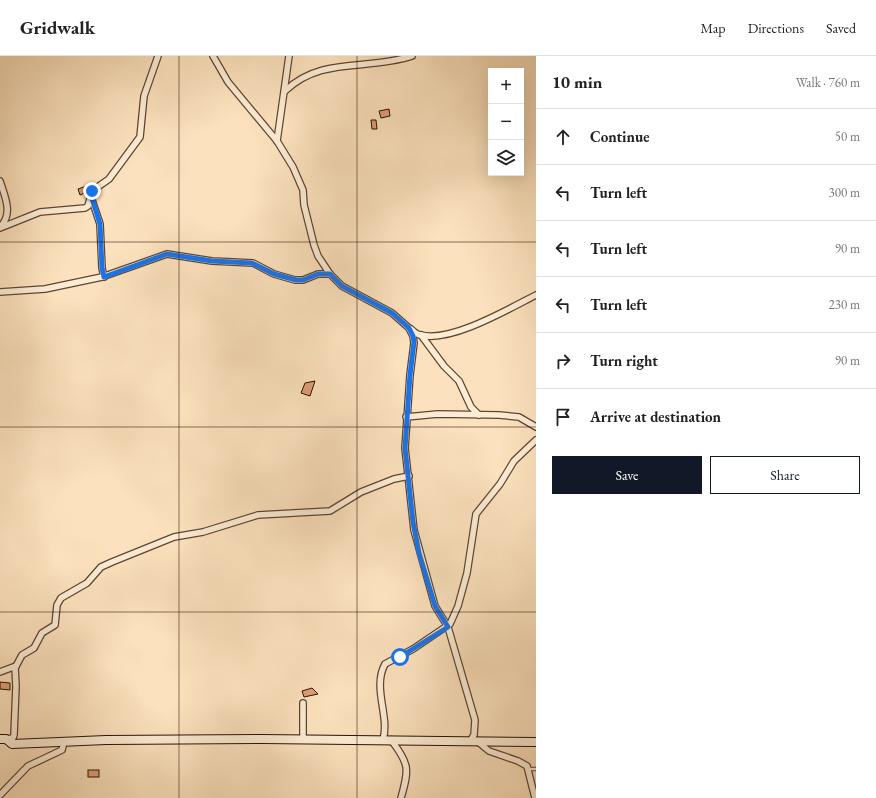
<!DOCTYPE html>
<meta charset="utf-8">
<style>
body{margin:0;font-family:"EB Garamond",serif;background:#f2f2f2;color:#222}
.controls{position:absolute;right:12px;top:12px;display:grid;overflow:hidden;border-radius:0px;box-shadow:0 4px 16px #0002}
.controls button{width:36px;height:36px;display:grid;place-items:center;padding:0;border:0;border-bottom:1px solid #e0e0e0;background:#fff;color:#222;font:20px sans-serif}
.stop{position:absolute;width:12px;height:12px;margin:-9px;border:3px solid #1a73e8;border-radius:50%;background:#fff}
.stop.end{background:#1a73e8;border-color:#fff;box-shadow:0 1px 4px #0008}
.list{margin:0;padding:0;list-style:none}
h2{display:flex;justify-content:space-between;align-items:center;height:52px;margin:0;padding:0 16px;font-size:17px}
h2 small{font-size:13px;font-weight:400;color:#767676}
.list li{display:grid;grid-template-columns:26px 1fr auto;gap:12px;align-items:center;box-sizing:border-box;height:56px;padding:0 16px;border-top:1px solid #e0e0e0}
.list b{display:block;font-size:15px;white-space:nowrap}
.list em{font-size:13px;font-style:normal;color:#767676}
.actions{display:flex;gap:8px;padding:12px 16px}
.actions a{flex:1;padding:9px 0;border:1px solid #111827;border-radius:0px;text-align:center;font-size:14px;color:#111827}
.actions .main{background:#111827;color:#fff}
.icon{flex:none;width:22px;height:22px;fill:none;stroke:currentColor;stroke-width:2;stroke-linecap:round;stroke-linejoin:round}
.map{position:relative;flex:none;width:536px;height:742px;overflow:hidden}
header{display:flex;align-items:center;gap:24px;box-sizing:border-box;height:56px;padding:0 20px;background:#fff;border-bottom:1px solid #e0e0e0}
header strong{font-size:19px}
nav{display:flex;gap:22px;margin-inline-start:auto;font-size:14px}
main{display:flex}
aside{flex:1;background:#fff}
.map>svg:first-child{display:block}
</style>
<header>
<strong>Gridwalk</strong>
<nav><a>Map</a><a>Directions</a><a>Saved</a></nav>
</header>
<main>
<div class="map">
<svg width="536" height="742" viewBox="0 0 536 742">
<rect width="100%" height="100%" fill="#fbe1bd"/>
<filter id="stains"><feTurbulence type="fractalNoise" baseFrequency=".005" numOctaves="4"/><feColorMatrix values="0 0 0 0 .2 0 0 0 0 .09 0 0 0 0 .02 0 0 0 .5 -.17"/></filter>
<radialGradient id="worn" r=".72"><stop offset=".6" stop-color="#630" stop-opacity="0"/><stop offset="1" stop-color="#630" stop-opacity=".3"/></radialGradient>
<g fill="#e19e75" stroke="#291103">
<path d="M389,53L390,60L381,62L379,55Z"/>
<path d="M371,64H376L377,73H372Z"/>
<path d="M87,130V136L80,139L78,133Z"/>
<path d="M315,325L310,340L301,337L305,327Z"/>
<path d="M0,626L10,627V634L0,633Z"/>
<path d="M312,632L318,638L304,641L302,635Z"/>
<rect x="88" y="714" width="11" height="7"/>
</g>
<g fill="none" stroke-linecap="round" stroke-linejoin="round">
<g stroke="#5e4532" stroke-width="4.5">
<path id="lane" d="M529,713H536"/>
</g>
<g stroke="#5e4532" stroke-width="8">
<g id="street">
<path d="M213,0L228,26L277,85L293,111L303,134L304,149L314,189L318,200L330,218L342,230L392,257L409,272L413,280L414,287L410,319L405,392L414,474L435,550L448,571L475,664L474,679L470,685"/>
<path d="M285,35C321,0 367,15 412,0"/>
<path d="M277,85L289,0"/>
<path d="M0,125C5,141 13,157 1,170"/>
<path d="M91,141L100,168L102,212L104,221"/>
<path d="M0,172L40,156L85,152L88,150L92,135L109,123L140,81L144,40L158,0"/>
<path d="M0,236L45,233L102,221L167,198L212,205L253,207L274,218L295,224H303L318,218H330"/>
<path d="M411,273C414,276 418,279 421,279C451,287 510,252 536,239"/>
<path d="M421,279L444,310L459,325L471,351L479,359"/>
<path d="M406,361L438,358L499,359L519,361L536,371"/>
<path d="M0,616L16,610"/>
<path d="M303,647V683"/>
<path d="M6,683L13,682L14,679L16,630L15,612L22,599L34,592L42,577L55,569L57,549L61,542L87,527L101,511L112,506L174,481L203,476L258,459L330,455L361,436L394,423L409,420"/>
<path d="M383,684C390,660 372,632 385,608L413,593L450,568L458,550L467,517L476,458L500,428L514,405L536,384"/>
<path d="M391,684C410,708 409,714 401,742"/>
<path d="M477,685L489,695L518,705L527,710L535,742"/>
<path d="M0,739L28,710L62,694L64,686"/>
</g>
</g>
<g stroke="#291103" stroke-width="10">
<path id="secondary" d="M0,683H6L12,688L106,684L262,683L536,686"/>
</g>
<use href="#lane" stroke="#fcecd4" stroke-width="2.5"/>
<use href="#street" stroke="#fcecd4" stroke-width="5.5"/>
<use href="#secondary" stroke="#fcecd4" stroke-width="8"/>
</g>
<g fill="none" stroke-linecap="round" stroke-linejoin="round">
<path stroke="#1a73e8" stroke-width="5" d="M92,135L91,139L100,168L102,212L104,221L167,198L212,205L252,207L274,218L296,224H303L318,218H330L342,230L392,257L409,272L413,280L414,286L410,319L405,392L413,466L419,497L435,550L448,571L400,601"/>
</g>
<path fill="none" stroke="#291103" stroke-width="1" stroke-opacity="0.55" d="M179,0V742M357,0V742M0,186H536M0,371H536M0,556H536"/>
<rect width="100%" height="100%" filter="url(#stains)"/>
<rect width="100%" height="100%" fill="url(#worn)"/>
</svg>
<div class="controls">
<button>+</button>
<button>−</button>
<button><svg class="icon" aria-label="layers" viewBox="0 0 24 24"><path d="M12 4l9 5-9 5-9-5zM3 14l9 5 9-5"/></svg></button>
</div>
<div class="stop" style="left:400px;top:601px"></div>
<div class="stop end" style="left:92px;top:135px"></div>
</div>
<aside>
<h2>10 min<small>Walk · 760 m</small></h2>
<ul class="list">
<li><svg class="icon" aria-label="ahead" viewBox="0 0 24 24"><path d="M12 20V5M6 11l6-6 6 6"/></svg><div><b>Continue</b></div><em>50 m</em></li>
<li><svg class="icon" aria-label="left" viewBox="0 0 24 24"><path d="M17 20v-9H6M10 6l-5 5 5 5"/></svg><div><b>Turn left</b></div><em>300 m</em></li>
<li><svg class="icon" aria-label="left" viewBox="0 0 24 24"><path d="M17 20v-9H6M10 6l-5 5 5 5"/></svg><div><b>Turn left</b></div><em>90 m</em></li>
<li><svg class="icon" aria-label="left" viewBox="0 0 24 24"><path d="M17 20v-9H6M10 6l-5 5 5 5"/></svg><div><b>Turn left</b></div><em>230 m</em></li>
<li><svg class="icon" aria-label="right" viewBox="0 0 24 24"><path d="M7 20v-9h11M14 6l5 5-5 5"/></svg><div><b>Turn right</b></div><em>90 m</em></li>
<li><svg class="icon" aria-label="arrive" viewBox="0 0 24 24"><path d="M6 21V4h12l-3 4 3 4H6"/></svg><div><b>Arrive at destination</b></div></li>
</ul>
<div class="actions"><a class="main">Save</a><a>Share</a></div>
</aside>
</main>
